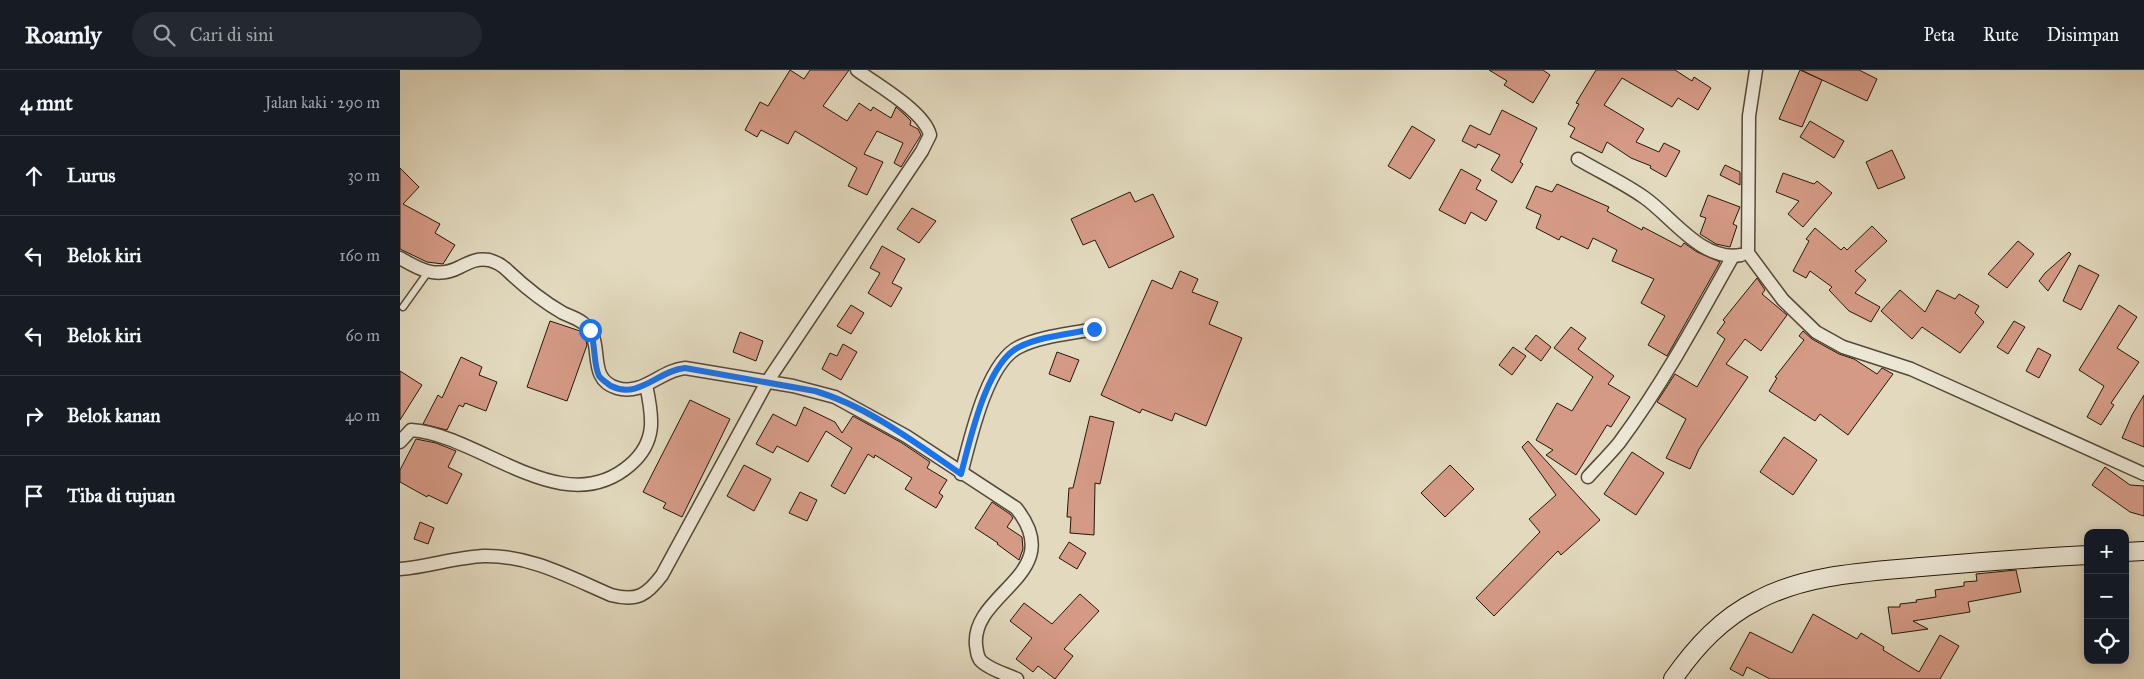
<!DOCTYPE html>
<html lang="id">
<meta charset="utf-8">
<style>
body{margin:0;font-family:"IM FELL Great Primer",serif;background:#242831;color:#f1f3f6}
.controls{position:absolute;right:15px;bottom:15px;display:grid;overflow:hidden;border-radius:10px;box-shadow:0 2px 12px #0003}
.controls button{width:45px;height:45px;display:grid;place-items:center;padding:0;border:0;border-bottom:1px solid #363941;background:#171b24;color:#f1f3f6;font:25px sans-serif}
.stop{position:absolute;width:15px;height:15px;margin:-11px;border:4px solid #1a73e8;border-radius:50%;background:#fff}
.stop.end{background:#1a73e8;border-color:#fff;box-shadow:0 1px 5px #0008}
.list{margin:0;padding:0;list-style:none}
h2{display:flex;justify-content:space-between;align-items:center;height:65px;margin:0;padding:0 20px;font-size:21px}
h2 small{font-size:16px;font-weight:400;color:#9ea1a6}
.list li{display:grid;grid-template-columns:32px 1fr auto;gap:15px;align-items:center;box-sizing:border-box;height:80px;padding:0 20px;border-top:1px solid #363941}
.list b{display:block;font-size:19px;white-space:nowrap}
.list em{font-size:16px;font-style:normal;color:#9ea1a6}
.icon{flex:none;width:28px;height:28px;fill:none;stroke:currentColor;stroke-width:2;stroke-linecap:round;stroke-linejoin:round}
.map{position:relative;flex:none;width:1744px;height:609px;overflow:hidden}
header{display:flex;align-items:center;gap:30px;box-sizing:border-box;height:70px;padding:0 25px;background:#171b24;border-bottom:1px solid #363941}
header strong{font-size:24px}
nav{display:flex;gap:28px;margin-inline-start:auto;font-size:18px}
.search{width:350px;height:45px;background:#242831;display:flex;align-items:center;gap:12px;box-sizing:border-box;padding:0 18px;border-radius:28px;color:#9ea1a6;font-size:19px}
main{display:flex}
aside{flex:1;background:#171b24}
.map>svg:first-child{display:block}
</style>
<header>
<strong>Roamly</strong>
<div class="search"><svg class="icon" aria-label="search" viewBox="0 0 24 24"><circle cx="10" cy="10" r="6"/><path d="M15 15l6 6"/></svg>Cari di sini</div>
<nav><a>Peta</a><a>Rute</a><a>Disimpan</a></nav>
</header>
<main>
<aside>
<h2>4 mnt<small>Jalan kaki · 290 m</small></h2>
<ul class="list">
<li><svg class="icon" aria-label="ahead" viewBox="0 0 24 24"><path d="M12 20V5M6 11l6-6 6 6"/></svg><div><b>Lurus</b></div><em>30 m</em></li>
<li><svg class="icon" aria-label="left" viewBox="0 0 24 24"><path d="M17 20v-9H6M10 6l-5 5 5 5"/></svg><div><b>Belok kiri</b></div><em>160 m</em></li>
<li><svg class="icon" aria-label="left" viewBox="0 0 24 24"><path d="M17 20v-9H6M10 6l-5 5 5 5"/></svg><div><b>Belok kiri</b></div><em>60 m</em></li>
<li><svg class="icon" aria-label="right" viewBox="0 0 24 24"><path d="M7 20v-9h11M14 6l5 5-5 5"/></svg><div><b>Belok kanan</b></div><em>40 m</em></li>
<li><svg class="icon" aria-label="arrive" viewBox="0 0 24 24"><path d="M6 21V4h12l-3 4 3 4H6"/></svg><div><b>Tiba di tujuan</b></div></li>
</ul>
</aside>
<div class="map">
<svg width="1744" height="609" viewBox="0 0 1744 609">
<rect width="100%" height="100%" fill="#e2d9be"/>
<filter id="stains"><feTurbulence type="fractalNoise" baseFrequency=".004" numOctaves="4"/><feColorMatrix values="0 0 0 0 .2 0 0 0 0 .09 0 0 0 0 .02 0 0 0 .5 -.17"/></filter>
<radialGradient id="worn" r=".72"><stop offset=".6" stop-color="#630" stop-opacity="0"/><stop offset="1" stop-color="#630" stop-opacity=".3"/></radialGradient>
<g fill="#d59a86" stroke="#271709">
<path d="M390,0L404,9L410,0H449L423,36L447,51L459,33L471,41L473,37L491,48L496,37L504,44L511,51L510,55L518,59L521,65L501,97L494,93L503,73L477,61L464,84L483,92L467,125L448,116L457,98L395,61L388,74L361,60L357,67L345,60L360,32L368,36Z"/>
<path d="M1089,0H1143L1150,5L1133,33L1104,15L1107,11Z"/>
<path d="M1196,0H1275L1292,11L1294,7L1311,18L1298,40L1278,28L1272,37L1222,8L1204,35L1244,59L1236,72L1259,82L1264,73L1280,81L1266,107L1250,98L1251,96L1231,88L1207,72L1202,83L1170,67L1175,58L1168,54L1179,34L1176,33Z"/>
<path d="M1400,0L1422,10L1402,57L1379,49Z"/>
<path d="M1401,0H1459L1477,9L1467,31Z"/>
<path d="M1102,40L1137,58L1120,92L1123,94L1112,113L1091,100L1100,85L1078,74L1076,78L1062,71L1070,55L1090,65Z"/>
<path d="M1410,51L1444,71L1434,88L1400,67Z"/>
<path d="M1012,56L1035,70L1010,109L988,96Z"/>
<path d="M1492,80L1505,108L1478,119L1466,92Z"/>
<path d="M1325,95L1340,102V115L1320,105Z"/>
<path d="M0,98L19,117L3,134L40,154L35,163L55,175L43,194L27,192L0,179Z"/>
<path d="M1061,99L1081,110L1076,119L1097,131L1086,151L1071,142L1065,154L1039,140Z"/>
<path d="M1383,103L1414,114L1417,111L1432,123L1403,157L1388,144L1399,131L1376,122Z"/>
<path d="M1157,114L1209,137L1207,141L1242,160L1243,157L1281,177L1284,173L1297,182L1320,192L1267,286L1248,275L1265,246L1241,233L1254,209L1212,191L1217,180L1193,168L1188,179L1161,166L1159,170L1136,158L1141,145L1126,138L1136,116L1152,122Z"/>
<path d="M730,122L735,132L753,124L774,167L709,198L695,170L683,175L671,149Z"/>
<path d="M1308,125L1340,137L1333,154L1337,156L1330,177L1316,174L1300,164L1306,148L1300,146Z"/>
<path d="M512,138L536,151L519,173L497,159Z"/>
<path d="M1472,156L1487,171L1455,201L1466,210L1455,223L1480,237L1471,252L1449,241L1429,220L1432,217L1410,201L1406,208L1393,201L1409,171L1406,169L1415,158L1441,180L1444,177L1447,180Z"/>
<path d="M1618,171L1634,184L1607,218L1588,204Z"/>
<path d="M482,176L505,189L492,213L502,218L491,237L468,223L480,203L470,198Z"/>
<path d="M1669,182L1671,184L1648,221L1639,211L1645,203Z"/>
<path d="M1679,195L1699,205L1681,240L1663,231Z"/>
<path d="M780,201L798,209L792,222L818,232L809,254L842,268L806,356L775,343L772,351L742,339L740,343L701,325L752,210L772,219Z"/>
<path d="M1357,208L1365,220L1362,224L1387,245L1361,281L1345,269L1326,294L1348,307L1299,379L1290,399L1266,388L1286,349L1257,332L1275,304L1297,317L1325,269L1317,263L1325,252L1323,250Z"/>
<path d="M1500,220L1525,242L1537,220L1555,229L1559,224L1579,236L1575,243L1584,252L1560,283L1522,257L1512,269L1481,241Z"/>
<path d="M451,235L464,243L451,264L437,256Z"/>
<path d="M1719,235L1737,247L1717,278L1739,292L1711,333L1714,335L1701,355L1687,347L1704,316L1679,300Z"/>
<path d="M150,251L180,261L186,271L187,275L167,331L127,317Z"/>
<path d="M1614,251L1625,257L1608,284L1597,277Z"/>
<path d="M1171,257L1186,268L1178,279L1214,306L1208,314L1230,327L1211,357L1207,355L1176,405L1146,385L1153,380L1136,370L1157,333L1172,341L1193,307L1154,278Z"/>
<path d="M1403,261L1412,269L1439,284L1454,289L1477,304L1482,298L1493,304L1448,365L1420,344L1415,351L1369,321L1377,308L1375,307L1404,270L1399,266Z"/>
<path d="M340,262L363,271L356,291L333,282Z"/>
<path d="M1136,265L1151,277L1141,291L1125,279Z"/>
<path d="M443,274L457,282L441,310L422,299L430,283L437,286Z"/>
<path d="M1113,277L1126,286L1112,305L1099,295Z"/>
<path d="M1638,278L1651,285L1639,308L1626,301Z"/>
<path d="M657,282L679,290L670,312L649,304Z"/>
<path d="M61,287L82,297L79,305L97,312L86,341L65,333L63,337L59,335L47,360L23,354L38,325L42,328Z"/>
<path d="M0,301L22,315L0,350Z"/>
<path d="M1744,325V377L1722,368L1732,345Z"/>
<path d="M290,330L330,349L282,447L263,438L266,433L243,422Z"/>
<path d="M404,337L435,352L442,363L453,346L502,373L530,392L527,398L547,410L539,423L543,426L536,438L505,419L512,408L475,385L474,388L468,384L445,424L431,416L452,378L426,361L408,392L377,376L373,383L356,374L373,344L396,356Z"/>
<path d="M690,346L714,352L700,414L695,413L694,465L670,463L671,447H667L669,418H673Z"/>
<path d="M1384,367L1417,390L1393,425L1360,402Z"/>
<path d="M16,369L36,373L56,381L48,397L62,404L47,434L28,425L27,427L0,412V400Z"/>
<path d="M1128,371L1200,450L1161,485L1158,481L1094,546L1076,528L1140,462L1129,449L1156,425L1122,377Z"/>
<path d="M1232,382L1264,403L1236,445L1204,424Z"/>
<path d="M344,395L371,409L354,441L327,426Z"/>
<path d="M1050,395L1074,419L1045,447L1021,423Z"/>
<path d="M1705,397L1730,415L1744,416V446L1730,442L1692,415Z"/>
<path d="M400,422L417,430L407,451L389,443Z"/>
<path d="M592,432L610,444L613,448L607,457L622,467L623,479L619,490L597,474L598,473L575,458Z"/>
<path d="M20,452L34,458L28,474L14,469Z"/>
<path d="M669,472L686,483L677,499L659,488Z"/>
<path d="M1616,500L1621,522L1568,532L1570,542L1513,551L1528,559L1492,564L1488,537H1500V534L1517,532L1516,530L1536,527L1535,520L1564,516V512L1577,511L1576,504Z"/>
<path d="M680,524L699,541L664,579L673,586L655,609L638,596L633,602L616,589L632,568L610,551L624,533L652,554Z"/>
<path d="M1413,544L1457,569L1461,563L1484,577L1483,580L1519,602L1540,565L1559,576L1540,609H1370L1347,597L1343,606L1330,599L1350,562L1392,583Z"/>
</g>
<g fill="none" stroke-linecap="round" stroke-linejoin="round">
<g stroke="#564836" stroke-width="9">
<path id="lane" d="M3,237L28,202"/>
</g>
<g stroke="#564836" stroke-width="15">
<g id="street">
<path d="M1356,0L1349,46L1348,183L1383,230L1416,262L1443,277L1511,299L1744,404"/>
<path d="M1178,89C1200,102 1224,113 1245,128C1272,147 1302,192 1341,185"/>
<path d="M0,188C20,200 37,209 60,197C70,192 77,188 89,190C97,192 102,195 108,201C125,217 142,231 163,243C169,246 177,248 183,253C207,270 184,308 217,318C243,326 261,300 285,298L393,316L435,327L506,366L616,438C669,504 571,522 576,575C577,581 577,588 582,592C591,600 606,604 617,609"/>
<path d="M0,372L11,360C81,365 163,453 230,395C257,372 253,347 246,315"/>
<path d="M561,404C570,371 586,293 619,277C641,266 670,264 694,259"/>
<path d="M1188,407C1198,396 1209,385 1219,373C1262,315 1298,249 1333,186"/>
<path d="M0,499C28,497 56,487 84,486C130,485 169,507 211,525C237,532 247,525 262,505L367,312L522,81L530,65C524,41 477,15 457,0"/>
</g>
</g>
<g stroke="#271709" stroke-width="20">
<g id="secondary">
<path d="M1725,482L1744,481"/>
<path d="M1273,609C1296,576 1322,548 1358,530C1407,504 1467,502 1521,497C1577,492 1632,488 1688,485"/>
</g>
</g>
<use href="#lane" stroke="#ece6d5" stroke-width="6"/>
<use href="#street" stroke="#ece6d5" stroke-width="12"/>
<use href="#secondary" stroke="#ece6d5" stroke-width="18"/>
</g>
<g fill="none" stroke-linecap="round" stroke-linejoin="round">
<path stroke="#1a73e8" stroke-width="6" d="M190,260C196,274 193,294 199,306C202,310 207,313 211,316C239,330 259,300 285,298L415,321C467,336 516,373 561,404C570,371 586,293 619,277C641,266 670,264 694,259"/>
</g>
<rect width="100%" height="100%" filter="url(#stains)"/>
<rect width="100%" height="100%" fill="url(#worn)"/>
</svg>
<div class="controls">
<button>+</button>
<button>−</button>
<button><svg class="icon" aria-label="locate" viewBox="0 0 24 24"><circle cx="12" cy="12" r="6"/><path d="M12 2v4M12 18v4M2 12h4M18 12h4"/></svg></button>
</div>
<div class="stop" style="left:190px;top:260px"></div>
<div class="stop end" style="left:694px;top:259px"></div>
</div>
</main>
